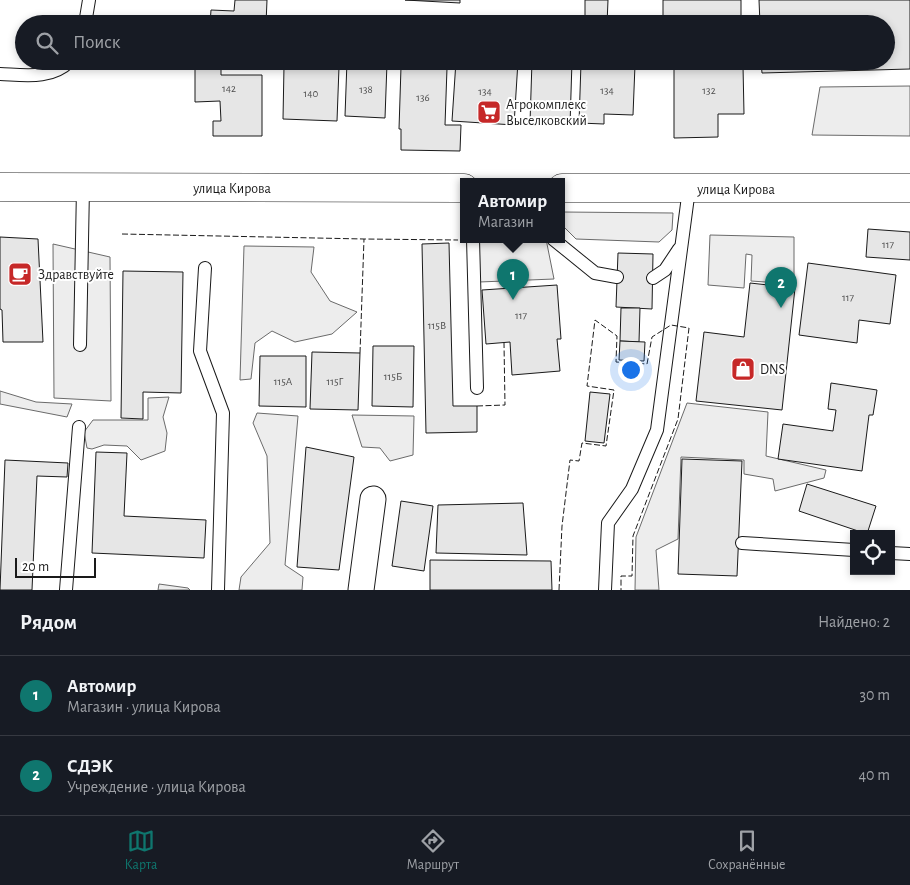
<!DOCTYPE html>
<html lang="ru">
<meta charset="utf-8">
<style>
body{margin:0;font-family:"Alegreya Sans",sans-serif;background:#20242c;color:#f1f3f6}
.controls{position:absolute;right:15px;bottom:15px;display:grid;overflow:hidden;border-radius:0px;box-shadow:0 2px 8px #0003}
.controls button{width:45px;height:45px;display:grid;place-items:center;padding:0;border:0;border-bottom:1px solid #363941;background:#171b24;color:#f1f3f6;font:25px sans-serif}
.scale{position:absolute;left:15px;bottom:12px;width:81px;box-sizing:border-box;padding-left:5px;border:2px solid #1a1a1a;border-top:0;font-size:14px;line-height:18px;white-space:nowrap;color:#1a1a1a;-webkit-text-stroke:4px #fff;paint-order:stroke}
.you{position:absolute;left:630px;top:369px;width:18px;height:18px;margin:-12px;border:4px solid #fff;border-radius:50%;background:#1a73e8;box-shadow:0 0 0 8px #1a73e833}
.badge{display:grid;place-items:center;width:32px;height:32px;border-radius:50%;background:#0f766e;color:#fff;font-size:16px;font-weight:700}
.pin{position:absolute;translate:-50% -41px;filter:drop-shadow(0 1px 2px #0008)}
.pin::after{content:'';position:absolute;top:26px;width:18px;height:15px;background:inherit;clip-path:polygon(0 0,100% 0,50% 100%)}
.popup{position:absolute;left:460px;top:178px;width:105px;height:65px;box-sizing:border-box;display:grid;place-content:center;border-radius:0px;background:#171b24;filter:drop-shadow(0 1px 4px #0005);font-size:16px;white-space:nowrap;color:#9ea1a6}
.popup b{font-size:19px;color:#f1f3f6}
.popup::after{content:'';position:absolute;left:50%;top:100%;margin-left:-10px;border:10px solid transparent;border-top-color:#171b24}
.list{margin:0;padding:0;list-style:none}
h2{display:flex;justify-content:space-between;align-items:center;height:65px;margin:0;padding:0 20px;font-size:21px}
h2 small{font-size:16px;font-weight:400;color:#9ea1a6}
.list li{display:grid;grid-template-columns:32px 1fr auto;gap:15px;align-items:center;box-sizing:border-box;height:80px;padding:0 20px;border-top:1px solid #363941}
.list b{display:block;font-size:19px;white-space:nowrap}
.list p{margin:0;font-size:16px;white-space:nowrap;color:#9ea1a6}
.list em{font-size:16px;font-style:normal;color:#9ea1a6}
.icon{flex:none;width:28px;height:28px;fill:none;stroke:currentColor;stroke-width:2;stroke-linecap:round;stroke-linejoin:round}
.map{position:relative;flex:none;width:910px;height:590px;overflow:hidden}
.search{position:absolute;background:#171b24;box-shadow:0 2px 8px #0003;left:15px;right:15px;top:15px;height:55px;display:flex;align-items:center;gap:12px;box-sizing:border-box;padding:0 18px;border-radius:28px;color:#9ea1a6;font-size:19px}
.sheet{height:225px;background:#171b24}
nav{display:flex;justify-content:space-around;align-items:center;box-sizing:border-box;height:70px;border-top:1px solid #363941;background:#171b24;font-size:14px;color:#9ea1a6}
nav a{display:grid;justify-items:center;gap:2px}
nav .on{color:#0f766e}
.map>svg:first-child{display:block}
</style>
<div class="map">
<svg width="910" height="590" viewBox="0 0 910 590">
<rect width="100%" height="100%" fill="#fff"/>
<g fill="#ededed" stroke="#6a6a6a">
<path d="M910,86V136L812,135L820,87Z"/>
<path d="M563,212L673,213L672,230L659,242L576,239L563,226Z"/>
<path d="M710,235L794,237V284L751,281L752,255L746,254L744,288L708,285Z"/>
<path d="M479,239H546L554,279L479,282Z"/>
<path d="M53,244L110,257L111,401L54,398Z"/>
<path d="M244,246L314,247L311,272L330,301L357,312L332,334L295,342L272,331L255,343L251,379L240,380Z"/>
<path d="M0,391L36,402L72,404L67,417L0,404Z"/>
<path d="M169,397L163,417L167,433L165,451L141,460L127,446L104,445L92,449L87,448L84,432L93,420H148V398Z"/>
<path d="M687,403L768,412L766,456L826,470L824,478L775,491L773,479L744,474V460L681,457L678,539L656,550L659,590H635L636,537Z"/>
<path d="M257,413L298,416L285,565L303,577L302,590H239L241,577L270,543L267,456L253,423Z"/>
<path d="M352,415L414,416L413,455L390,461L380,448L362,447Z"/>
<path d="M159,584L188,588L190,590H158Z"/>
</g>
<g fill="#e6e6e6" stroke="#1a1a1a">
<path d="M235,0H267L266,24H210L211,10L234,11Z"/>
<path d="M405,0H460V3Z"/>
<path d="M585,0H608L607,24H585Z"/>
<path d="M663,0H741V21L663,22Z"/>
<path d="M759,0H910V69L762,73L761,61H886V24H760Z"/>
<path d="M347,61L387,63L385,118L345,116Z"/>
<path d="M456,61H518L514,125L452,121Z"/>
<path d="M532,61H572L570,125L530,123Z"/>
<path d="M674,61H719V66H743L744,114H718V137L674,138Z"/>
<path d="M581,63L635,65L633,115L604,114V124L579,123Z"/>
<path d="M195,65H221V75H262V136H213V121H221L220,101L195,102Z"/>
<path d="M284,66L339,67L337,121L283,119Z"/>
<path d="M401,67L447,68L445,125H461L460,151L401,150V129H399Z"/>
<path d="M868,229L910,232V260L866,257Z"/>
<path d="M0,237L38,239L43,342H3L2,310L0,309Z"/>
<path d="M449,243L453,406H477V432L426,433L422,244Z"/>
<path d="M618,253L653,254L652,309L616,307Z"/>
<path d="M808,263L896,275L890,324L859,320L857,343L799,335Z"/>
<path d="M123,271L183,272L181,393L143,392V419L121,418Z"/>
<path d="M750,283L795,288L782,410L696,401L704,332L744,337Z"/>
<path d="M557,285L561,339H557L560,371L512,375L510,342L486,344L482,290Z"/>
<path d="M621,308H640L639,342L620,341Z"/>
<path d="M620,341L645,342L644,361L619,360Z"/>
<path d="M373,346H414L413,407L372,406Z"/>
<path d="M312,352L360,353L358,410L310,409Z"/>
<path d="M260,356H306V407L259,406Z"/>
<path d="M831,383L877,390L873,415H869L862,471L778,459L783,424L833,431L836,410L828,409Z"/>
<path d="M590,392L610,394L604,443L585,441Z"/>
<path d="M306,447L354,457L339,570L297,567Z"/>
<path d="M96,452L127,453L124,516L206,520L204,558L92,553Z"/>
<path d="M682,459L742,461L737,576L678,574Z"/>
<path d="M5,460L68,463L67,477L37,476L32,590H0Z"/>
<path d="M807,484L876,506L867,534L799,511Z"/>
<path d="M401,501L433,506L424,571L392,566Z"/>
<path d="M523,503L527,555L436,553L438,505Z"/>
<path d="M430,560L551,561L552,590H430Z"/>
</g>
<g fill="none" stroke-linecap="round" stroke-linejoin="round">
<g stroke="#1a1a1a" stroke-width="14">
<g id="lane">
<path d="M85,24L89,0"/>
<path d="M0,74C24,75 51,80 70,61"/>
<path d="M473,239L477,388"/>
<path d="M553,239L595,273L617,277"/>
<path d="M205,268L200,351L223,413L218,590"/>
<path d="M653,278L665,270L679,249"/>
<path d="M80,345L83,188"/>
<path d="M742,543L854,550"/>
<path d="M891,553L910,554"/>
<path d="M66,590L79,427"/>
<path d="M605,590L608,523L632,489L657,430L689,189"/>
</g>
</g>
<g stroke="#1a1a1a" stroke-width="27">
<path id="street" d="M361,590L373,499"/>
</g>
<g stroke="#1a1a1a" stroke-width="29">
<g id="secondary">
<path d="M0,187L464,188"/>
<path d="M562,188H910"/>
</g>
</g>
<use href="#lane" stroke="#fff" stroke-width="12"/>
<use href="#street" stroke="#fff" stroke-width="25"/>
<use href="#secondary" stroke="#fff" stroke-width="28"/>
<g stroke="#1a1a1a" stroke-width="1" stroke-dasharray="6 2.5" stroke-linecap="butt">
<path d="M122,234L364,239L458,240"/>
<path d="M360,353L364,239"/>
<path d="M477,406L505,405L504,343"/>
<path d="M559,590L562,526L570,460L579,461L582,443L606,446L614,390L587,386L595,320L617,336L616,362L647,364L652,337L671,325L689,328L678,419L633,536L632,576H621V590"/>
</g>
</g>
<defs>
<g id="supermarket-square" transform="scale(1.25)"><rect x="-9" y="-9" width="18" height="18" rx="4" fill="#c62828" stroke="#fff"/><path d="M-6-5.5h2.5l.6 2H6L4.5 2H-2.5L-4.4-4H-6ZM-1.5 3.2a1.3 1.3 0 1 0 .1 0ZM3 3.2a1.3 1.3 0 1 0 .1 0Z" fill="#fff"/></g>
<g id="cafe-square" transform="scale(1.25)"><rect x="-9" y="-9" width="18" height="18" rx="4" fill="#c62828" stroke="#fff"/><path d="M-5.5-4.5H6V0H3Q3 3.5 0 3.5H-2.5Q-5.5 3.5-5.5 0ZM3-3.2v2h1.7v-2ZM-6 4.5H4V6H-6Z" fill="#fff"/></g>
<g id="shop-square" transform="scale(1.25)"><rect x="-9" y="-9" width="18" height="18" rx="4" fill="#c62828" stroke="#fff"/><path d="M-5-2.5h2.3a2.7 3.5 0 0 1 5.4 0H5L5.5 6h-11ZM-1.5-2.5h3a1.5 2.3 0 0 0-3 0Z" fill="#fff"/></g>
</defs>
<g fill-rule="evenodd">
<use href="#supermarket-square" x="489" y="112"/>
<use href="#cafe-square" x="20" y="274"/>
<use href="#shop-square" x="743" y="369"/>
</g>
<g text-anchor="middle" stroke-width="4" stroke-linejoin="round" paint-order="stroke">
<g font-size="11" fill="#4d4d4d">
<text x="229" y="92">142</text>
<text x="366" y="93">138</text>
<text x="607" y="94">134</text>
<text x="709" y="94">132</text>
<text x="485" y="95">134</text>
<text x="311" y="97">140</text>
<text x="423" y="101">136</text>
<text x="888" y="248">117</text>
<text x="848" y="301">117</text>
<text x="521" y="319">117</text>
<text x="437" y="329">115В</text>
<text x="393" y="380">115Б</text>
<text x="283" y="385">115А</text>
<text x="335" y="385">115Г</text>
</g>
<g font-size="14" fill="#1a1a1a" stroke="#fff" text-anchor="start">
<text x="506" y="109">Агрокомплекс<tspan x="506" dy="16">Выселковский</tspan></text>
<text x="38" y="279">Здравствуйте</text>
<text x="760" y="374">DNS</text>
</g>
<g font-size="14" fill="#1a1a1a" stroke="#fff">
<text x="232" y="193">улица Кирова</text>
<text x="736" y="194">улица Кирова</text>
</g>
</g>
</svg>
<div class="controls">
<button><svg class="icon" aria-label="locate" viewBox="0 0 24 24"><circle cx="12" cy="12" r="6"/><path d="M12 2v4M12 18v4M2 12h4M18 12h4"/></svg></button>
</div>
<div class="scale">20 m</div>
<div class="you"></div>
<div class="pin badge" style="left:513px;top:300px">1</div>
<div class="popup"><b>Автомир</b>Магазин</div>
<div class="pin badge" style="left:781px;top:308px">2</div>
<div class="search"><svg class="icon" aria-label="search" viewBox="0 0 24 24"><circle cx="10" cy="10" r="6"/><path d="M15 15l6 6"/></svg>Поиск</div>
</div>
<section class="sheet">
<h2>Рядом<small>Найдено: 2</small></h2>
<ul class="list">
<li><span class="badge">1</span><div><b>Автомир</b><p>Магазин · улица Кирова</p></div><em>30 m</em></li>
<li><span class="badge">2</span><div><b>СДЭК</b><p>Учреждение · улица Кирова</p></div><em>40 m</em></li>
</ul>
</section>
<nav>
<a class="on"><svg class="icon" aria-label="map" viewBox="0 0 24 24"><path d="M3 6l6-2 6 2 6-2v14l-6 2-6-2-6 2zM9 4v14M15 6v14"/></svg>Карта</a>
<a><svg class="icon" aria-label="directions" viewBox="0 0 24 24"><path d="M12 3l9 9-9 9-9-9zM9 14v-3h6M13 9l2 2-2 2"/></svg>Маршрут</a>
<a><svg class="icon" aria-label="saved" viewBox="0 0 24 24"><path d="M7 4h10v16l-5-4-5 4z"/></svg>Сохранённые</a>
</nav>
